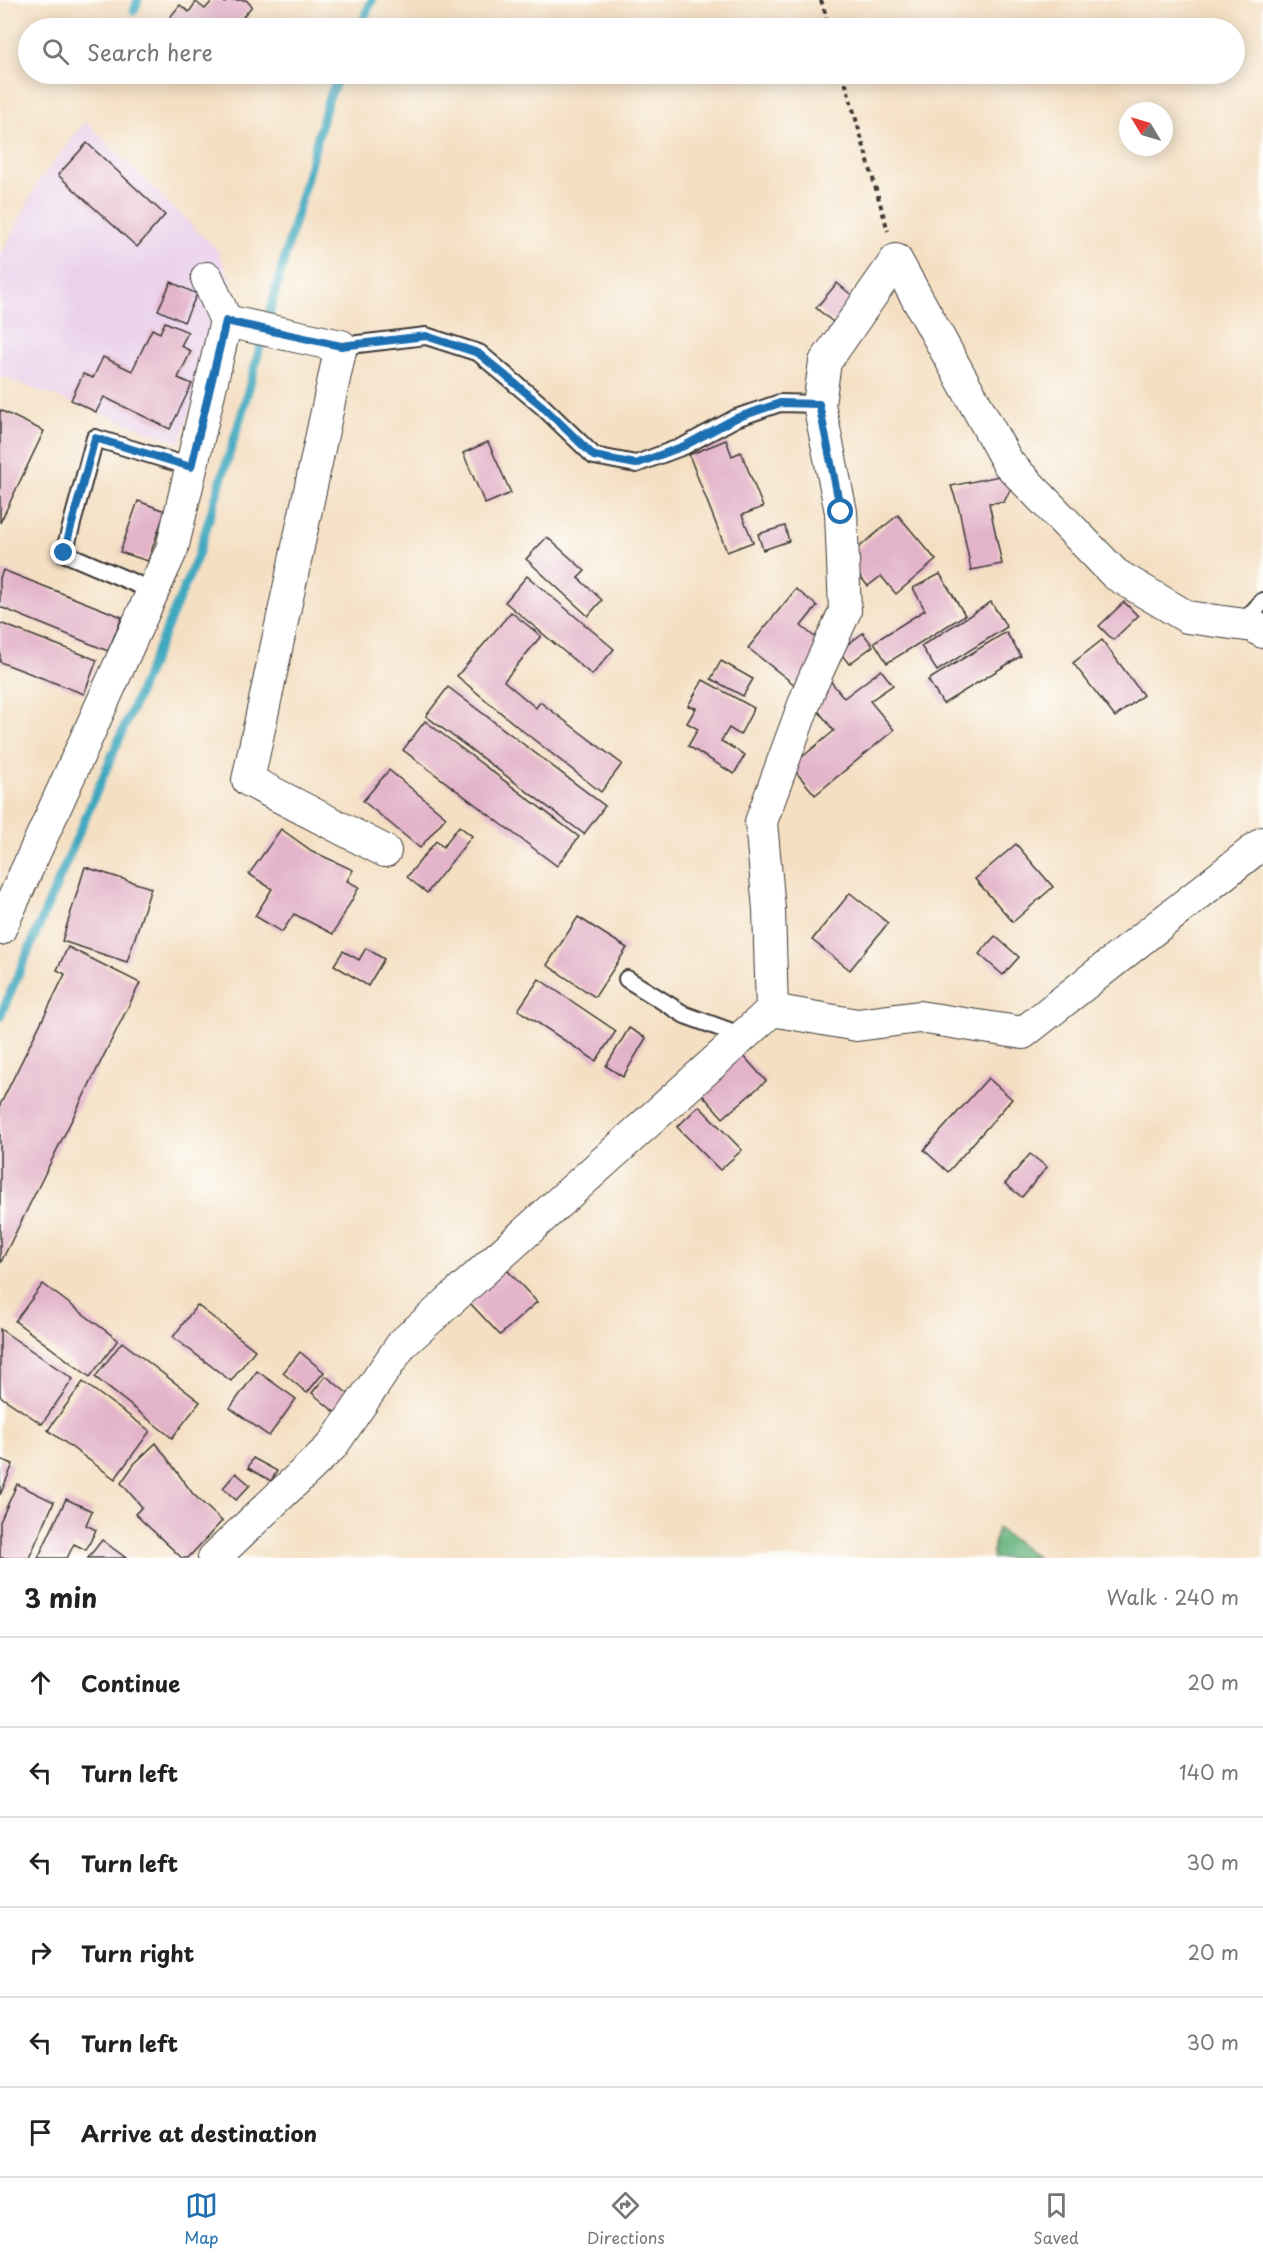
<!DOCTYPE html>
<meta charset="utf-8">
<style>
body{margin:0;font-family:"Playpen Sans",sans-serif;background:#f6f6f6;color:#222}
.compass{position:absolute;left:1119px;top:102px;width:54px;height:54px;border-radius:50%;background:#fff;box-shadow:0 3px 15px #0003;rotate:308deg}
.stop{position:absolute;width:18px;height:18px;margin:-14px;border:4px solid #1f6fb2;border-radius:50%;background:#fff}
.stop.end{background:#1f6fb2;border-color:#fff;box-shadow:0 2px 6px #0008}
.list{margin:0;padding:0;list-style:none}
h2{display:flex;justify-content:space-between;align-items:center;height:78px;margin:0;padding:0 24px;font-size:26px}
h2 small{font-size:20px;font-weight:400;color:#767676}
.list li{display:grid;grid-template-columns:39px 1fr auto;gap:18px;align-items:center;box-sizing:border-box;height:90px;padding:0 24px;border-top:2px solid #e0e0e0}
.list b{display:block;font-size:22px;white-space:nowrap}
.list em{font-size:20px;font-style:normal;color:#767676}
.icon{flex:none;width:33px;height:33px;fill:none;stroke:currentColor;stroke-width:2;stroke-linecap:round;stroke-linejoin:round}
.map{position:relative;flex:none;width:1263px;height:1558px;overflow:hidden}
.search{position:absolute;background:#fff;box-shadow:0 3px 15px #0003;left:18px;right:18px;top:18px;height:66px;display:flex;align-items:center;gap:15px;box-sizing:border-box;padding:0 21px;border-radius:33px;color:#767676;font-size:22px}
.sheet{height:618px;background:#fff}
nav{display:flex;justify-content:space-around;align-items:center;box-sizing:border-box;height:84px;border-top:2px solid #e0e0e0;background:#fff;font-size:16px;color:#767676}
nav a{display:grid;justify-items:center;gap:3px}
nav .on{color:#1f6fb2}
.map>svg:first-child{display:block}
</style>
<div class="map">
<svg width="1263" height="1558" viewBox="0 0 1263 1558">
<rect width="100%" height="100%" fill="#fdfcf7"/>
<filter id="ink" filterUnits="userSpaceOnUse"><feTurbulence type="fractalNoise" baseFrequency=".0167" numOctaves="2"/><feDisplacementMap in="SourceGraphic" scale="12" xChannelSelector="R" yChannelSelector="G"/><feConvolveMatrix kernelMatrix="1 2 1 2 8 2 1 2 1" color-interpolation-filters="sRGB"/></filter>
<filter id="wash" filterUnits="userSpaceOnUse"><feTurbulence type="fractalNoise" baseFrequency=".008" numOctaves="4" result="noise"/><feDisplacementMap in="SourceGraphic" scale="24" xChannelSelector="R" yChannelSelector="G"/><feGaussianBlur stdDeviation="1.35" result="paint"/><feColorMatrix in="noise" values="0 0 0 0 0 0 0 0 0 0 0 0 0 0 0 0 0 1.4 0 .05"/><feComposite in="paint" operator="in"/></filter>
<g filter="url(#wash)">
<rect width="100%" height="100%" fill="#f4dfc3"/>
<path fill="#ead1ec" d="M85,121L217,250L233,284L212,335L180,443L0,376V257L39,181Z"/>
<path fill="#65b27d" stroke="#40674c" stroke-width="1.5" d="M997,1528L1038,1558H992Z"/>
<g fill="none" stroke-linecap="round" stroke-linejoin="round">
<g stroke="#3fa9bf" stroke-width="9">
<path d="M134,11L138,0"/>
<path d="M360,28L372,0"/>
<path d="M0,1017L198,555L242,413L328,100L340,74"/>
</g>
</g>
<g id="blocks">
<g fill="#e3b3c9">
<path d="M213,0H221L225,3L227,0H246L252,6L234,28H161L180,5L189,12L196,2L205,9Z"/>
<path d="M87,143L165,215L137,247L58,175Z"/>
<path d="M171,282L197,294L184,322L158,310Z"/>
<path d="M837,283L860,302L839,327L816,308Z"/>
<path d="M165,322L188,332L181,346L191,351L178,378L192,384L170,429L104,397L96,412L71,400L83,374L93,378L103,357L132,371L152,329L160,333Z"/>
<path d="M0,410L44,431L0,523Z"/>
<path d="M726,440L732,456L741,452L763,507L742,515L753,542L727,552L689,455Z"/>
<path d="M488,442L511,493L485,504L463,453Z"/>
<path d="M1004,475L1012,486L1004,502L989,503L1002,564L971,570L959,509L951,486Z"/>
<path d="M138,501L165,511L148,561L120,552Z"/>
<path d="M898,515L936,560L896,594L881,576L868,586L845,559Z"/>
<path d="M785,526L789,541L763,550L758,534Z"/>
<path d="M547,537L585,571L578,578L602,600L588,616L526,559Z"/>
<path d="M3,570L122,617L108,651L0,607V578Z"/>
<path d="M940,574L965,615L887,663L874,642L925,610L913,588Z"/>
<path d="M527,576L614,649L592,675L505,602Z"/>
<path d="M796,589L817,606L801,626L826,646L795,685L748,648Z"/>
<path d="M991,602L1007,627L937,671L921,646Z"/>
<path d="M1124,602L1138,616L1113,640L1099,626Z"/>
<path d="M511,612L541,636L504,681L536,708L540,702L622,764L601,792L519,728L457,676Z"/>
<path d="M0,623L97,660L84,694L0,662Z"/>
<path d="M1006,632L1021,656L943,704L928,680Z"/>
<path d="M863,633L873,646L849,664L839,651Z"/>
<path d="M1102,640L1143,695L1115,717L1073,663Z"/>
<path d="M721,661L753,679L743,696L711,679Z"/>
<path d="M881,670L893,685L870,701L894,730L815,795L791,766L834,731L817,709L828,678L844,698Z"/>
<path d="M703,680L754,708L740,735L729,728L721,741L745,755L734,774L688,746L698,729L687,723L696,708L688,706Z"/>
<path d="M448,687L605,806L584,834L426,716Z"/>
<path d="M425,721L579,837L557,866L403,750Z"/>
<path d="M389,770L446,817L420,848L363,801Z"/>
<path d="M459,826L472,836L427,893L407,877L436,841L443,847Z"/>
<path d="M281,829L312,851L353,870L347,881L359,887L333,934L294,914L282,932L255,916L272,889L249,874Z"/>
<path d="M1016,844L1053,887L1013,922L975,879Z"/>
<path d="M85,867L151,888L127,962L62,941Z"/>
<path d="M850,893L888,923L850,970L812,940Z"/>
<path d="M578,917L627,948L595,997L547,965Z"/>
<path d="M995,936L1019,957L1003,975L979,954Z"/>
<path d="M68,947L140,983L0,1264V1105L65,974L57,970Z"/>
<path d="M366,948L384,959L368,986L334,965L343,951L359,960Z"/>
<path d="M539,979L616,1031L596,1061L518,1010Z"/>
<path d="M629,1028L646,1038L623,1077L606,1066Z"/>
<path d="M741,1053L766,1081L723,1118L699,1091Z"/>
<path d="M988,1078L1012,1099L948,1172L924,1150Z"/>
<path d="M699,1106L742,1150L720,1170L677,1127Z"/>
<path d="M1030,1154L1047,1167L1022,1197L1005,1184Z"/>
<path d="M506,1269L537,1302L500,1335L469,1302Z"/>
<path d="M43,1284L118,1340L90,1377L15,1321Z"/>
<path d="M197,1305L255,1350L231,1381L173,1337Z"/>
<path d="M0,1329L73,1379L42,1424L0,1396Z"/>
<path d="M122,1342L200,1402L172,1438L95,1377Z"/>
<path d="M300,1352L324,1372L307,1393L283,1373Z"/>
<path d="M257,1371L296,1399L269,1436L230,1408Z"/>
<path d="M326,1376L352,1397L338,1415L312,1393Z"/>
<path d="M83,1382L150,1431L115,1479L48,1430Z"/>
<path d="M156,1443L193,1494L222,1521L188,1558H182L135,1514L142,1507L121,1483L135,1463Z"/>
<path d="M253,1458L277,1471L271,1481L248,1468Z"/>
<path d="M0,1459L13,1464L0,1495Z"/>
<path d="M236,1473L250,1485L236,1500L223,1488Z"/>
<path d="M17,1484L54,1502L29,1558H0V1522Z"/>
<path d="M66,1499L92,1511L86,1525L96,1530L86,1550L74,1544L67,1558H38Z"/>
<path d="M102,1540L126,1558H88Z"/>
</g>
</g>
</g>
<g filter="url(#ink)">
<use href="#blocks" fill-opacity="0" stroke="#3c3935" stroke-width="1.5"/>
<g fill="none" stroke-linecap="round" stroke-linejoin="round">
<g stroke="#3c3935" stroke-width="20">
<g id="lane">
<path d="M341,346L426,336L479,353L541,405L594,456L636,464L684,446L736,418L780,403L819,404"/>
<path d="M153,591L64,553L95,438L191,467"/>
<path d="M1241,625L1263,601"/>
<path d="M627,979L685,1015L743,1036"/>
</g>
</g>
<g stroke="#3c3935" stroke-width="34">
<g id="street">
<path d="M226,321L341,346L248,780L385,851"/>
<path d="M0,929L172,549L226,321L207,278"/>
<path d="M772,1010L857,1025L919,1017L1023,1033L1263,843"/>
<path d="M214,1558L332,1446L402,1344L772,1010L769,909L761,822L810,688L845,611L841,512L819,404L825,362L896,260L1008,463L1115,574L1187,617L1253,626L1263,632"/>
</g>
</g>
<g stroke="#3c3935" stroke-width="4" stroke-dasharray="4.5 4.5" stroke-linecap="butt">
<path d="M821,0L830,28"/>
<path d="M843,74L888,231"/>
</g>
<use href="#lane" stroke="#fff" stroke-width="16"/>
<use href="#street" stroke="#fff" stroke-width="32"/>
</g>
</g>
<g fill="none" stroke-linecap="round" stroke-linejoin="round" filter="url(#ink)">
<path stroke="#1f6fb2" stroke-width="8" d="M64,553L95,438L191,467L226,321L341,346L426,336L478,353L541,405L594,456L636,464L684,446L736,418L780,403L819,404L841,512"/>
</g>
</svg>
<svg class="compass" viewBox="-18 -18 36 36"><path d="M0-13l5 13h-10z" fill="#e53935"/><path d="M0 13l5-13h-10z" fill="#767676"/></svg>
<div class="stop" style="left:841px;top:512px"></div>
<div class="stop end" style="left:64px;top:553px"></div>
<div class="search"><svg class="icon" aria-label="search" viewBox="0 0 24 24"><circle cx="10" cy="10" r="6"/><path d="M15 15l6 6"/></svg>Search here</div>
</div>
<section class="sheet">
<h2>3 min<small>Walk · 240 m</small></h2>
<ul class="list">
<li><svg class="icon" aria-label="ahead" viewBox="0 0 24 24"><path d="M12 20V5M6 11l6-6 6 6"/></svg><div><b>Continue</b></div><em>20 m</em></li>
<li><svg class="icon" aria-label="left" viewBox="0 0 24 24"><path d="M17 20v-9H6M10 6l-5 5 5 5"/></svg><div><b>Turn left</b></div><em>140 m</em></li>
<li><svg class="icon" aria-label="left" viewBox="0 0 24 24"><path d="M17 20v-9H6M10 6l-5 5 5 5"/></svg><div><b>Turn left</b></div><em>30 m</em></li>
<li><svg class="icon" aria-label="right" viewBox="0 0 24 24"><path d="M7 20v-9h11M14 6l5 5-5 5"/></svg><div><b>Turn right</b></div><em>20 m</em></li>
<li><svg class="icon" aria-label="left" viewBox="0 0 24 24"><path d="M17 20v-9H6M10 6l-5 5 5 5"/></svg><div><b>Turn left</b></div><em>30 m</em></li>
<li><svg class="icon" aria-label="arrive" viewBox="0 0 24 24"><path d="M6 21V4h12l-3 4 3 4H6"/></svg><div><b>Arrive at destination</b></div></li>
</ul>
</section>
<nav>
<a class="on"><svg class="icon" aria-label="map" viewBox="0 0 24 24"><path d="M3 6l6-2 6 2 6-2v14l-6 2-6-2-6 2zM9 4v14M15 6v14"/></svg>Map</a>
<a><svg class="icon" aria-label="directions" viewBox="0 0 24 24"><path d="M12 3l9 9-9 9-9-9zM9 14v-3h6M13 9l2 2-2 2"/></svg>Directions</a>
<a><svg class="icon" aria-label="saved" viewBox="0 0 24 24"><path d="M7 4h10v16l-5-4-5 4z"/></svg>Saved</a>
</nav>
